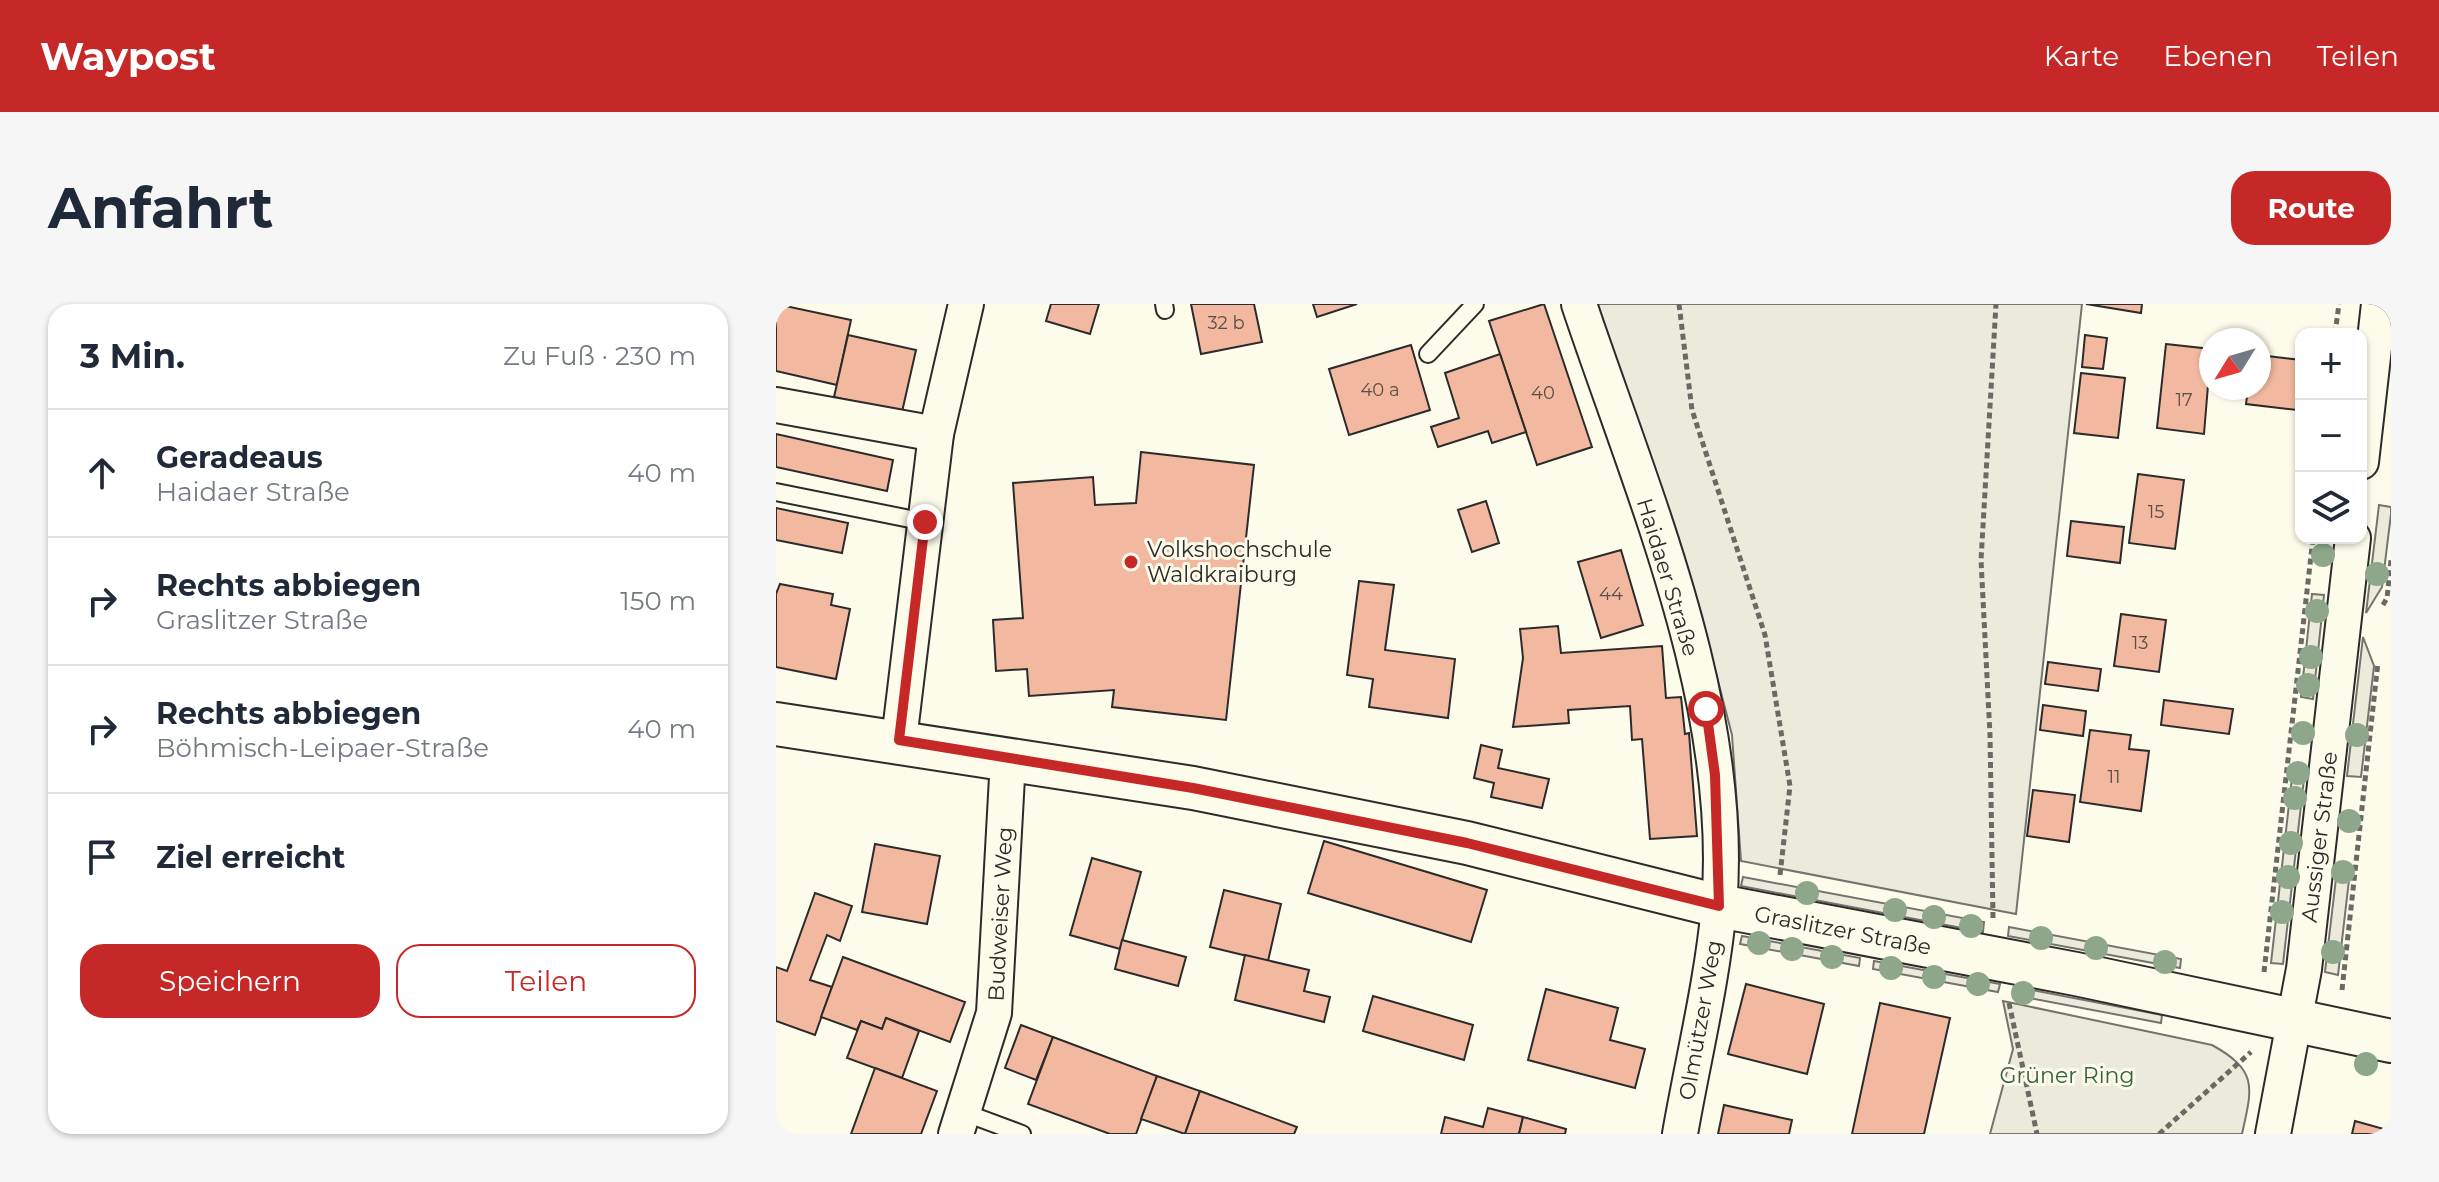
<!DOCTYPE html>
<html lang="de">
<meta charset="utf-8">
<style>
body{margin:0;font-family:Montserrat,sans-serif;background:#f6f6f7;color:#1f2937}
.controls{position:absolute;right:24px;top:24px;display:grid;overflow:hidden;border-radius:16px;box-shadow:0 2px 6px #0004}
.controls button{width:72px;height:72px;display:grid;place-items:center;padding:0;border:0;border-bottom:2px solid #e0e1e3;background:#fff;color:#1f2937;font:40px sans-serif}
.compass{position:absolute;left:1423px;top:24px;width:72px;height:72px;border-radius:50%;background:#fff;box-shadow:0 2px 6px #0004;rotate:233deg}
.stop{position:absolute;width:24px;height:24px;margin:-18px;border:6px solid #c62828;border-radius:50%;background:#fff}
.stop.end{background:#c62828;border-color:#fff;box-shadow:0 2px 8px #0008}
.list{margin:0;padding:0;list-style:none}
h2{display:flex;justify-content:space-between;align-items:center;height:104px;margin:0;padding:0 32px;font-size:34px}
h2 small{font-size:26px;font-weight:400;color:#747a83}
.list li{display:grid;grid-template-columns:52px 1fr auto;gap:24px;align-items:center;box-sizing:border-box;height:128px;padding:0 32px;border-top:2px solid #e0e1e3}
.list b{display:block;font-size:30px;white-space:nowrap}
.list p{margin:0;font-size:26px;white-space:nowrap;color:#747a83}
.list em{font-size:26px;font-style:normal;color:#747a83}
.actions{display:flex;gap:16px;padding:24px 32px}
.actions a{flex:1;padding:18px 0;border:2px solid #c62828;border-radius:24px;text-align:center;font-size:28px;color:#c62828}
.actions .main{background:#c62828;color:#fff}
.icon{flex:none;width:44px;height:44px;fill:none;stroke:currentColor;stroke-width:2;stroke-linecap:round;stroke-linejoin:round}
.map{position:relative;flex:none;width:1615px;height:830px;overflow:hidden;border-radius:24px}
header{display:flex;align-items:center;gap:48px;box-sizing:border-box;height:112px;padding:0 40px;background:#c62828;color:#fff}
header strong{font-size:38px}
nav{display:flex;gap:44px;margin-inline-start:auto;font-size:28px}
.intro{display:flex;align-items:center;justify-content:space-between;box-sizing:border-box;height:192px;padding:0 48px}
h1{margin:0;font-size:56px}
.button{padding:20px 36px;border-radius:24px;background:#c62828;color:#fff;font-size:28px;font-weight:700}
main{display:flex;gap:48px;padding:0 48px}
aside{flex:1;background:#fff;border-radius:24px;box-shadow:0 2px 6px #0004}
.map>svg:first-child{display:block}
</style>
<header>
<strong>Waypost</strong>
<nav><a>Karte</a><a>Ebenen</a><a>Teilen</a></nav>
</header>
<div class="intro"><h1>Anfahrt</h1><a class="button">Route</a></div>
<main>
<aside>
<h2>3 Min.<small>Zu Fuß · 230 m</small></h2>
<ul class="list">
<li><svg class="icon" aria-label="ahead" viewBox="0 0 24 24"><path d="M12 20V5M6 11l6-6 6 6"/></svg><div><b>Geradeaus</b><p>Haidaer Straße</p></div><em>40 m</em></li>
<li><svg class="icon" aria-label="right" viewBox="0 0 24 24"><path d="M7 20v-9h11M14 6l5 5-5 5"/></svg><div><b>Rechts abbiegen</b><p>Graslitzer Straße</p></div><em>150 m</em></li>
<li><svg class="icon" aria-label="right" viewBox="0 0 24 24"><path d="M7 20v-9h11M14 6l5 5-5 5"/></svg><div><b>Rechts abbiegen</b><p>Böhmisch-Leipaer-Straße</p></div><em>40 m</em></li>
<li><svg class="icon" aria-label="arrive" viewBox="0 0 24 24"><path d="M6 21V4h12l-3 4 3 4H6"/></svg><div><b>Ziel erreicht</b></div></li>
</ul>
<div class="actions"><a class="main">Speichern</a><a>Teilen</a></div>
</aside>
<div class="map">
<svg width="1615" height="830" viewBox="0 0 1615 830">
<rect width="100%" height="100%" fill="#fdfbea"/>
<g fill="#ecebdb" stroke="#74746e" stroke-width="2">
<path d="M820,0H1306L1240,610L965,557L956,431L921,296Z"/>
<path d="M1603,201L1615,203V210L1606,283L1590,309Z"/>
<path d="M1536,290L1548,291L1537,395L1525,393Z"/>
<path d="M1587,333L1598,362L1585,473L1571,472Z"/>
<path d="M1517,465L1529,466L1507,660L1495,659Z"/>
<path d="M1561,566L1574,567L1562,671L1549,668Z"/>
<path d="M967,573L1208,618L1207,628L965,582Z"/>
<path d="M1233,623L1405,655L1404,664L1232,632Z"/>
<path d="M966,632L1084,654L1083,662L964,640Z"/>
<path d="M1098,657L1224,680L1222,688L1097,665Z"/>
<path d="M1240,683L1386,711L1385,719L1238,691Z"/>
<path d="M1227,697L1436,741C1483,767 1476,784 1466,830H1214L1237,745Z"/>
</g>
<g fill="#f2b8a0" stroke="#2b2b2b" stroke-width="2">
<path d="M0,0L75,16L61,81L0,67Z"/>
<path d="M275,0H323L314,30L270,17Z"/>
<path d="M415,0H478L486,38L425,50Z"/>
<path d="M537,0H581L541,13Z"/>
<path d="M768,0L816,143L761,161L713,17Z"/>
<path d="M1310,0H1366L1365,9Z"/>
<path d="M72,31L140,46L126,108L58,93Z"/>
<path d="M1309,31L1331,34L1327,65L1306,63Z"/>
<path d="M1390,40L1435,45L1428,130L1381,124Z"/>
<path d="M635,41L654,106L573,131L553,65Z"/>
<path d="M724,50L750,128L716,139L712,127L662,143L655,123L683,114L669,69Z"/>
<path d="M1483,51L1525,56L1521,106L1470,100L1472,84H1483Z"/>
<path d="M1305,69L1349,74L1342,134L1298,129Z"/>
<path d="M0,130L117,156L111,187L0,163Z"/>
<path d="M365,148L478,161L450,416L336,403L338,386L253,392L251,365L220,367L217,316L247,314L237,179L317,173L319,201L360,199Z"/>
<path d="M1362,170L1408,176L1399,245L1353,239Z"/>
<path d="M710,197L723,239L696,248L682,206Z"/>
<path d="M0,204L72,219L66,249L0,236Z"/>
<path d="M1295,217L1348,223L1344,259L1291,252Z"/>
<path d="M845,246L867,321L825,334L802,258Z"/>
<path d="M583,277L618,281L609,346L679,355L672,414L593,403L597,375L571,371Z"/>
<path d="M4,280L57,290L55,301L74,305L60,375L0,363V290Z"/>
<path d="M1345,310L1390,316L1383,368L1338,362Z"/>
<path d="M782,322L785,349L886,342L890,394L905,393L909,430L913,429L921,532L874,535L866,435L856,436L854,402L792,406L793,419L737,423L747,354L744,325Z"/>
<path d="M1272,358L1325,365L1322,387L1269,380Z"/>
<path d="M1388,396L1457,405L1453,430L1385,421Z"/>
<path d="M1267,401L1310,407L1307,432L1264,426Z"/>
<path d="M1314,426L1355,431L1353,445L1373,447L1365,507L1304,498Z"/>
<path d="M705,441L726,446L722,464L773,475L766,504L715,493L718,479L698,474Z"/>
<path d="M1257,486L1299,491L1293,538L1251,532Z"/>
<path d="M548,537L711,586L695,638L532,589Z"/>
<path d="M99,540L164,552L151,620L86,608Z"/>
<path d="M316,554L365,568L344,645L294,631Z"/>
<path d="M448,586L505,600L492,657L434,643Z"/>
<path d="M39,589L76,602L64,637L51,631L34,676L56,683L39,731L0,717V663L11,667Z"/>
<path d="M346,636L410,653L402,682L339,665Z"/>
<path d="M469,651L533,666L528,687L554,693L548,718L459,696Z"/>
<path d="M67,653L189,698L174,738L110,714L106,725L85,717L81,726L45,713Z"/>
<path d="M970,680L1048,700L1031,770L952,750Z"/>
<path d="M770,685L842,704L834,736L869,745L859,784L752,756Z"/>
<path d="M597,692L697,721L688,756L587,727Z"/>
<path d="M1104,699L1174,714L1148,830H1076Z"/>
<path d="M110,714L143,727L126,774L71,754L85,717L106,725Z"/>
<path d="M245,721L277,733L260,776L229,764Z"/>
<path d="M277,733L381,772L360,830H334L252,800Z"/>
<path d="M99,764L161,787L145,830H75Z"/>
<path d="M381,772L424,787L409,830L365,815Z"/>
<path d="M424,787L521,823L518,830H409Z"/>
<path d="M948,801L1016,816L1013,830H942Z"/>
<path d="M712,804L747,813L743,830H665L669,813L707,823Z"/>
<path d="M747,813L790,825L789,830H743Z"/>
<path d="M1579,817L1615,827V830H1576Z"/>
</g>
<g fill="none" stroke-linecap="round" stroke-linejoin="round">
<g stroke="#2b2b2b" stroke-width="20">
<g id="service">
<path d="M388,0L389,6"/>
<path d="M652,50L699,0"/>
<path d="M0,188L149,218"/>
<path d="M187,808L246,830"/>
</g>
</g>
<g stroke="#2b2b2b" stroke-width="38">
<g id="minor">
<path d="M803,0C866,188 960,401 943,603C936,679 917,755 904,830"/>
<path d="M0,101L160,130"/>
<path d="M1585,158L1603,0"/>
<path d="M123,436L160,130L190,0"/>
<path d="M180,830L218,709L232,455"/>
<path d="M1497,830L1528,665L1577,234"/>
</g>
</g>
<g stroke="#2b2b2b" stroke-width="46">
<path id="tertiary" d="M0,420L417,484L691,539L943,602L1300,670L1615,737"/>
</g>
<g stroke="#6a6964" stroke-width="5" stroke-dasharray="6 4" stroke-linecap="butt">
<path d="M903,0L916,106L989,331L1014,482L1004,571"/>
<path d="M1559,30L1563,0"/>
<path d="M1607,301L1611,294L1615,256"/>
<path d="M1217,614L1214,431L1205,256L1220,0"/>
<path d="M1488,668L1537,234"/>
<path d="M1566,686L1602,358"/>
<path d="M1233,699L1261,830"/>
<path d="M1383,830L1475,748"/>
</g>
<use href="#service" stroke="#fdfbea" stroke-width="16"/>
<use href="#minor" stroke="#fdfbea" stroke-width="34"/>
<use href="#tertiary" stroke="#fdfbea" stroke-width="42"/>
</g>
<g fill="#8ea78a">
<circle cx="1547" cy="251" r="12"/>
<circle cx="1601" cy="270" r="12"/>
<circle cx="1541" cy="307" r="12"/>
<circle cx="1535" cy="353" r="12"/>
<circle cx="1532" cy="381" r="12"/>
<circle cx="1527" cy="429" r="12"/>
<circle cx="1581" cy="431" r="12"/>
<circle cx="1522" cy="469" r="12"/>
<circle cx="1519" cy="494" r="12"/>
<circle cx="1573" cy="517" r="12"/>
<circle cx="1515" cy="539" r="12"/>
<circle cx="1567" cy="568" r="12"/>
<circle cx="1512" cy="573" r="12"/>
<circle cx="1031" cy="589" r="12"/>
<circle cx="1119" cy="606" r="12"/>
<circle cx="1506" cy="608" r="12"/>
<circle cx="1158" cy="613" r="12"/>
<circle cx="1195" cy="622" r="12"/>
<circle cx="1265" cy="634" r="12"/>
<circle cx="983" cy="639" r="12"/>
<circle cx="1320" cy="644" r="12"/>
<circle cx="1016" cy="645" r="12"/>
<circle cx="1557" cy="648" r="12"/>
<circle cx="1056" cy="653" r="12"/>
<circle cx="1389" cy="658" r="12"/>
<circle cx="1115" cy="664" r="12"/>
<circle cx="1158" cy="673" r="12"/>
<circle cx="1202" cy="680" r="12"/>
<circle cx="1247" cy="689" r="12"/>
<circle cx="1590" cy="760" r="12"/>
</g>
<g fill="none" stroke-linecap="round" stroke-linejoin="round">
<path stroke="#c62828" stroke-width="10" d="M149,218L123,436L417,484L691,539L943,602L939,471L930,405"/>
</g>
<circle fill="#c62828" stroke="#fdfbea" stroke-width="3" cx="355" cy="258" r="8"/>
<g text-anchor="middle" stroke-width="6" stroke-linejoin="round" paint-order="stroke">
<g font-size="18" fill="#5d4e48">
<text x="450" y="25">32 b</text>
<text x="604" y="92">40 a</text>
<text x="767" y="95">40</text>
<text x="1408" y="102">17</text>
<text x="1380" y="214">15</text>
<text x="835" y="296">44</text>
<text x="1364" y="345">13</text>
<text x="1338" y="479">11</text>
</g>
<g font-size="22" fill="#2b2b2b" stroke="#fdfbea" text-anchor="start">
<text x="371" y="253">Volkshochschule<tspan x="371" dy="25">Waldkraiburg</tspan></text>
</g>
<g font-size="22" fill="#2b2b2b" stroke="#fdfbea">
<text transform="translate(892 273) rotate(73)" y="8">Haidaer Straße</text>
<text transform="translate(1543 533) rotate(-83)" y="8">Aussiger Straße</text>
<text transform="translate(224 610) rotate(-87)" y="8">Budweiser Weg</text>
<text transform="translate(1067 626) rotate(11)" y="8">Graslitzer Straße</text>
<text transform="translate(924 716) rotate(-80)" y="8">Olmützer Weg</text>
</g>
<g font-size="22" fill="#34623c" stroke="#fdfbea">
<text x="1291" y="779">Grüner Ring</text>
</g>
</g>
</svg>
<div class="controls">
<button>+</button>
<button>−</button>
<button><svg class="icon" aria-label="layers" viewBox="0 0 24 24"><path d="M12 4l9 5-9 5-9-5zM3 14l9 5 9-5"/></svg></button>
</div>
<svg class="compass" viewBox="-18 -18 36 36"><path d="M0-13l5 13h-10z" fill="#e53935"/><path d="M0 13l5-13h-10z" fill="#747a83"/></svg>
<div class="stop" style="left:930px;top:405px"></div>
<div class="stop end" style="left:149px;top:218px"></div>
</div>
</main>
